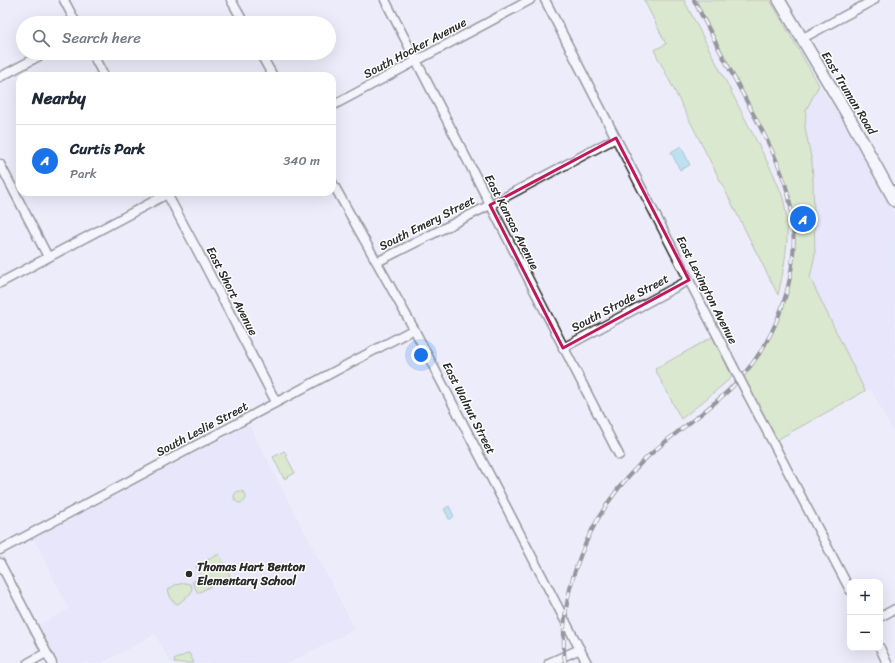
<!DOCTYPE html>
<meta charset="utf-8">
<style>
body{margin:0;font-family:Sriracha,sans-serif;background:#f2f2f3;color:#1f2937}
.controls{position:absolute;right:12px;bottom:12px;display:grid;overflow:hidden;border-radius:8px;box-shadow:0 4px 16px #0002}
.controls button{width:36px;height:36px;display:grid;place-items:center;padding:0;border:0;border-bottom:1px solid #e0e1e3;background:#fff;color:#1f2937;font:20px sans-serif}
.you{position:absolute;left:421px;top:355px;width:14px;height:14px;margin:-10px;border:3px solid #fff;border-radius:50%;background:#1a73e8;box-shadow:0 0 0 6px #1a73e833}
.badge{display:grid;place-items:center;width:26px;height:26px;border-radius:50%;background:#1a73e8;color:#fff;font-size:13px;font-weight:700}
.pin{position:absolute;translate:-50% -50%;border:2px solid #fff;box-shadow:0 1px 4px #0006}
.list{margin:0;padding:0;list-style:none}
h2{display:flex;justify-content:space-between;align-items:center;height:52px;margin:0;padding:0 16px;font-size:17px}
h2 small{font-size:13px;font-weight:400;color:#747a83}
.list li{display:grid;grid-template-columns:26px 1fr auto;gap:12px;align-items:center;box-sizing:border-box;height:72px;padding:0 16px;border-top:1px solid #e0e1e3}
.list b{display:block;font-size:15px;white-space:nowrap}
.list p{margin:0;font-size:13px;white-space:nowrap;color:#747a83}
.list em{font-size:13px;font-style:normal;color:#747a83}
.icon{flex:none;width:22px;height:22px;fill:none;stroke:currentColor;stroke-width:2;stroke-linecap:round;stroke-linejoin:round}
.map{position:relative;flex:none;width:895px;height:663px;overflow:hidden}
.search{position:absolute;background:#fff;box-shadow:0 4px 16px #0002;left:16px;top:16px;width:320px;height:44px;display:flex;align-items:center;gap:10px;box-sizing:border-box;padding:0 14px;border-radius:22px;color:#747a83;font-size:15px}
.panel{position:absolute;background:#fff;box-shadow:0 4px 16px #0002;left:16px;top:72px;width:320px;height:124px;border-radius:12px}
.map>svg:first-child{display:block}
</style>
<div class="map">
<svg width="895" height="663" viewBox="0 0 895 663">
<rect width="100%" height="100%" fill="#ececfb"/>
<filter id="ink" filterUnits="userSpaceOnUse"><feTurbulence type="fractalNoise" baseFrequency=".025" numOctaves="2"/><feDisplacementMap in="SourceGraphic" scale="8" xChannelSelector="R" yChannelSelector="G"/><feConvolveMatrix kernelMatrix="1 2 1 2 8 2 1 2 1" color-interpolation-filters="sRGB"/></filter>
<g filter="url(#ink)">
<g fill="#dfdef8">
<path d="M819,85L863,154L895,216V436L871,389L865,391L810,278L815,254L813,181L812,162L805,128L806,110Z"/>
<path d="M249,425L355,629L289,663H171L155,634L102,663H59L39,625L69,609L34,539Z"/>
</g>
<g fill="#c4e299" stroke="#788662">
<path d="M644,0H684L773,173C777,183 782,193 784,202C791,234 785,264 778,295L654,50L666,44Z"/>
<path d="M696,0H770L819,85L806,110L805,128L812,162L813,181L815,254L810,278L865,391L773,442L740,379C751,365 763,350 771,334C792,290 801,236 787,189C777,159 762,131 748,103C731,69 713,34 696,0Z"/>
<path d="M714,336L732,377L706,399L681,419L655,369Z"/>
<path d="M284,451L287,455L286,456L295,473L284,479L273,457Z"/>
<circle cx="240" cy="497" r="6"/>
<path d="M219,554L230,576L198,593L192,582L202,577L196,566Z"/>
<path d="M185,583L190,584L192,587L191,593L178,604L172,601L168,590L175,585Z"/>
<path d="M189,653L194,663H175L174,660Z"/>
</g>
<g fill="#85d3e4" stroke="#61909a">
<path d="M681,146L690,165L680,170L671,152Z"/>
<path d="M449,506L454,516L450,519H449L444,509Z"/>
</g>
<g fill="none" stroke-linecap="round" stroke-linejoin="round">
<g stroke="#2b2b2b" stroke-width="11">
<g id="minor">
<path d="M64,0L76,23"/>
<path d="M231,0L244,23"/>
<path d="M385,0L619,455"/>
<path d="M545,0L732,364"/>
<path d="M801,39L874,0"/>
<path d="M92,53L104,76"/>
<path d="M260,53L273,76"/>
<path d="M0,77L45,53"/>
<path d="M332,106L530,0"/>
<path d="M0,164L48,257"/>
<path d="M332,182L414,329L587,663"/>
<path d="M166,192L196,248L276,402"/>
<path d="M377,262L490,205L616,138"/>
<path d="M0,283L171,192"/>
<path d="M563,348L689,280"/>
<path d="M748,395L850,590"/>
<path d="M0,550L414,329"/>
<path d="M0,563L52,663"/>
<path d="M880,617L895,609"/>
<path d="M880,648L887,663"/>
<path d="M28,663L46,653"/>
<path d="M549,663L580,649"/>
</g>
</g>
<g stroke="#2b2b2b" stroke-width="14">
<path id="secondary" d="M779,0L853,124L895,201"/>
</g>
<use href="#minor" stroke="#fff" stroke-width="8"/>
<use href="#secondary" stroke="#fff" stroke-width="11"/>
<g stroke="#2b2b2b" stroke-width="4">
<path id="rail" d="M565,663C557,591 589,515 640,464C667,437 701,417 729,390C777,344 802,275 791,208C785,171 765,136 747,102C729,68 711,34 694,0"/>
</g>
<use href="#rail" stroke="#fff" stroke-width="2.5" stroke-dasharray="8" stroke-linecap="butt"/>
<g stroke="#2b2b2b" stroke-width="11" stroke-linecap="butt">
<path id="minor-bridge" d="M732,364L748,395"/>
</g>
<use href="#minor-bridge" stroke="#fff" stroke-width="8"/>
</g>
</g>
<path d="M0 0H895V663H0ZM616,138L689,280L563,348L490,205Z" fill="#ececfb" fill-opacity=".55" fill-rule="evenodd"/>
<path fill="none" stroke="#c2185b" stroke-width="3" stroke-linejoin="round" d="M616,138L689,280L563,348L490,205Z"/>
<circle fill="#2b2b2b" stroke="#fff" stroke-width="1.5" cx="189" cy="574" r="4"/>
<g text-anchor="middle" stroke-width="3" stroke-linejoin="round" paint-order="stroke">
<g font-size="12" fill="#2b2b2b" stroke="#fff">
<text transform="translate(415 48) rotate(-28)" y="4">South Hocker Avenue</text>
<text transform="translate(849 93) rotate(59)" y="4">East Truman Road</text>
<text transform="translate(512 222) rotate(63)" y="4">East Kansas Avenue</text>
<text transform="translate(427 223) rotate(-27)" y="4">South Emery Street</text>
<text transform="translate(707 290) rotate(63)" y="4">East Lexington Avenue</text>
<text transform="translate(232 291) rotate(63)" y="4">East Short Avenue</text>
<text transform="translate(620 303) rotate(-28)" y="4">South Strode Street</text>
<text transform="translate(469 408) rotate(63)" y="4">East Walnut Street</text>
<text transform="translate(202 429) rotate(-28)" y="4">South Leslie Street</text>
</g>
<g font-size="12" font-weight="bold" fill="#2b2b2b" stroke="#fff" text-anchor="start">
<text x="197" y="571">Thomas Hart Benton<tspan x="197" dy="14">Elementary School</tspan></text>
</g>
</g>
</svg>
<div class="controls">
<button>+</button>
<button>−</button>
</div>
<div class="you"></div>
<div class="pin badge" style="left:803px;top:219px">A</div>
<div class="search"><svg class="icon" aria-label="search" viewBox="0 0 24 24"><circle cx="10" cy="10" r="6"/><path d="M15 15l6 6"/></svg>Search here</div>
<section class="panel">
<h2>Nearby<small></small></h2>
<ul class="list">
<li><span class="badge">A</span><div><b>Curtis Park</b><p>Park</p></div><em>340 m</em></li>
</ul>
</section>
</div>
